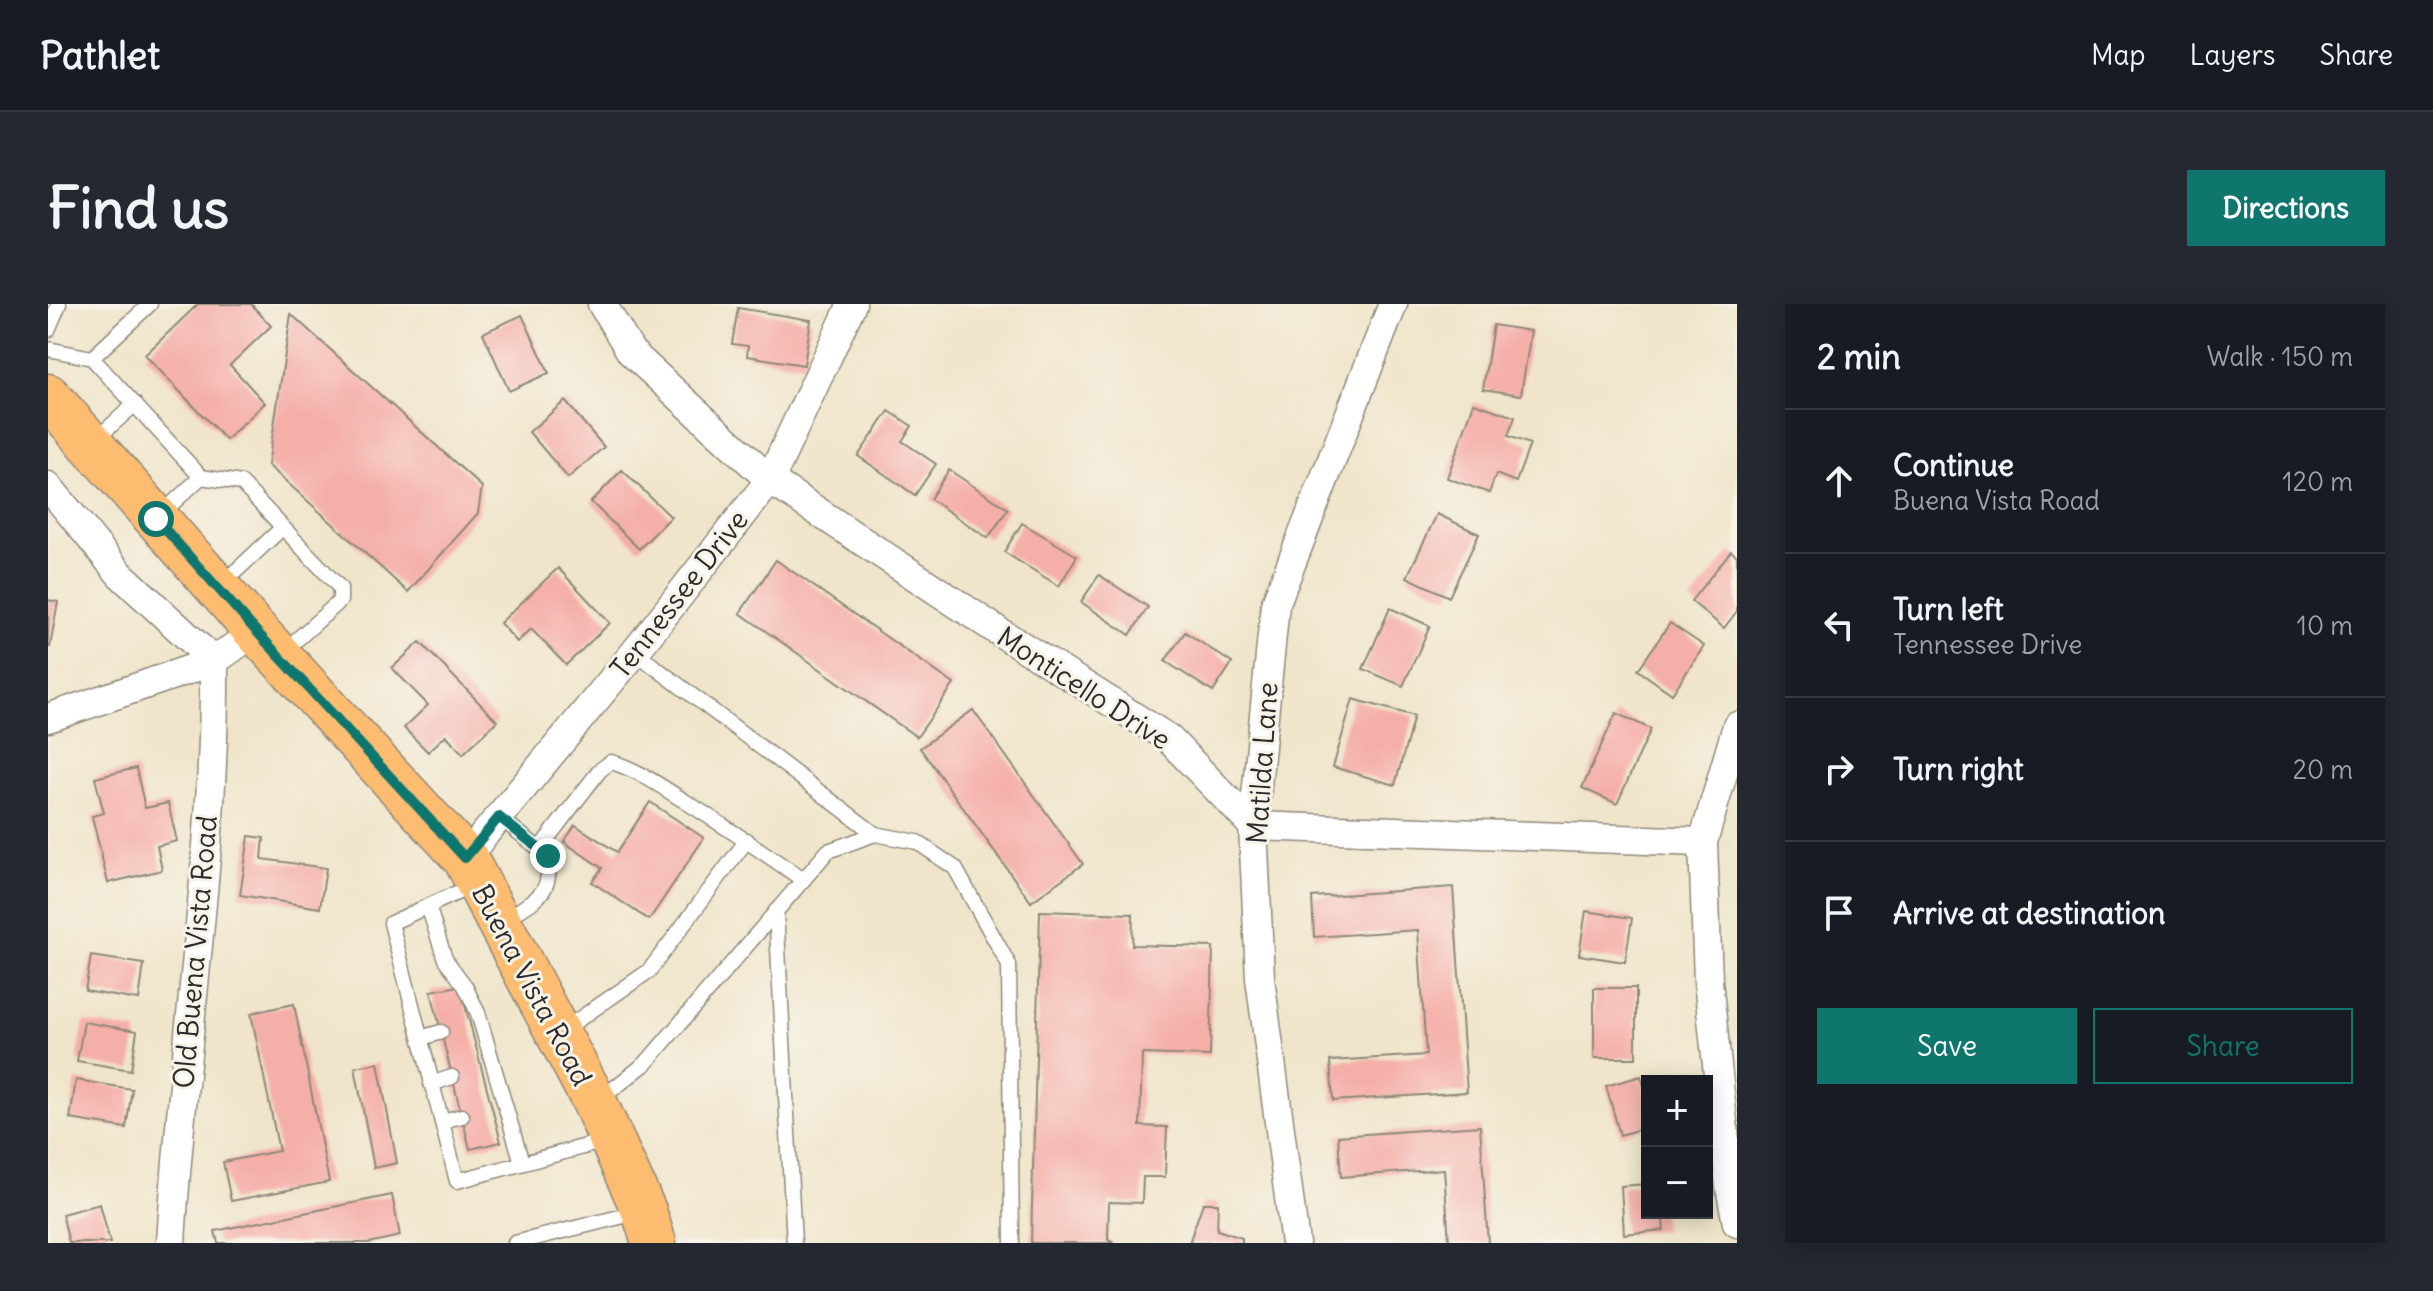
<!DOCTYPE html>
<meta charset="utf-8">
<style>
body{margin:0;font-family:Delius,sans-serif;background:#242831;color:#f1f3f6}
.controls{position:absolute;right:24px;bottom:24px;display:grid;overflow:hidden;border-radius:0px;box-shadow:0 4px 20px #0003}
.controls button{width:72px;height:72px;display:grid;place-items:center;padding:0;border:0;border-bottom:2px solid #363941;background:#171b24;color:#f1f3f6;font:40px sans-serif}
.stop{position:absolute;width:24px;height:24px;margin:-18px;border:6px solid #0f766e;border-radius:50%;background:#fff}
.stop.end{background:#0f766e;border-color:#fff;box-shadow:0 2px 8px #0008}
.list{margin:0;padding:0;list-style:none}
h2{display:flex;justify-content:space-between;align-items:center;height:104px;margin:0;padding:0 32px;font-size:34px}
h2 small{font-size:26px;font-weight:400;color:#9ea1a6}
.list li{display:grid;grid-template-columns:52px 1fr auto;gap:24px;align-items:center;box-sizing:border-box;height:144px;padding:0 32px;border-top:2px solid #363941}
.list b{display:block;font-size:30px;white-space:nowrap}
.list p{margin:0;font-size:26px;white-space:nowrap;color:#9ea1a6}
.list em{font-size:26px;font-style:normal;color:#9ea1a6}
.actions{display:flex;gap:16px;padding:24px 32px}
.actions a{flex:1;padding:18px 0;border:2px solid #0f766e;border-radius:0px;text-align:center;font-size:28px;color:#0f766e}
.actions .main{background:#0f766e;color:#fff}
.icon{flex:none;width:44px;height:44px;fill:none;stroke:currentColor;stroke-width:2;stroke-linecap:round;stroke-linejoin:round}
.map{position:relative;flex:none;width:1689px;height:939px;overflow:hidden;border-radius:0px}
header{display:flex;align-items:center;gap:48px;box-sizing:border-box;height:112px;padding:0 40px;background:#171b24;border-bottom:2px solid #363941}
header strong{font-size:38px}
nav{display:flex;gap:44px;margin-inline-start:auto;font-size:28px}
.intro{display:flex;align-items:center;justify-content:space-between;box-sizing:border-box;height:192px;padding:0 48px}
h1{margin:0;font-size:56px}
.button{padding:20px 36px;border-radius:0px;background:#0f766e;color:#fff;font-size:28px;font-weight:700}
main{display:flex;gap:48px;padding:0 48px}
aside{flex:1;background:#171b24;border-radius:0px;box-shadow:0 4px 20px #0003}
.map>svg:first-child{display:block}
</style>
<header>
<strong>Pathlet</strong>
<nav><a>Map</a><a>Layers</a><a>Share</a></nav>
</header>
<div class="intro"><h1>Find us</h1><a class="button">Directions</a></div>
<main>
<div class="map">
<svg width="1689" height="939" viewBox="0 0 1689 939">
<rect width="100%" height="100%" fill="#f7f3e8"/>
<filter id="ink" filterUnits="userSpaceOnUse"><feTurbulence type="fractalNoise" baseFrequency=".0125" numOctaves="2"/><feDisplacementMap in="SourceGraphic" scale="16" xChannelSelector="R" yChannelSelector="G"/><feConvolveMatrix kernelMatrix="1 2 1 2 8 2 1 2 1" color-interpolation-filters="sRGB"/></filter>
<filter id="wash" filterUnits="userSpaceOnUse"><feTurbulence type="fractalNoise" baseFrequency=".006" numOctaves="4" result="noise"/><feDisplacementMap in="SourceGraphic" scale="32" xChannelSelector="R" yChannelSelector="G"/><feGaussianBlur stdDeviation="1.8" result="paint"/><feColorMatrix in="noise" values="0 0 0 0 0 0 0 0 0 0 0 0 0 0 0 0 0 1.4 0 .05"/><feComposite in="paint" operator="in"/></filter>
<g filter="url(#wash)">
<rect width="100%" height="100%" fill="#f0e5ca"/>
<g id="blocks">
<g fill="#f5afa9">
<path d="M150,0H203L223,22L182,61L217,99L178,136L97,51Z"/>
<path d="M690,4L763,16L756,61L699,52L700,42L684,40Z"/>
<path d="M243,10L434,183L430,209L360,288L220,161Z"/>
<path d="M474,11L501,69L461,87L435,29Z"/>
<path d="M1445,21L1483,27L1473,91L1435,85Z"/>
<path d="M517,97L556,143L520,174L481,128Z"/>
<path d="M1426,99L1467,113L1460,132L1482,140L1468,178L1448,170L1441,189L1399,174Z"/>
<path d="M841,107L864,122L854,137L888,160L867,191L810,152Z"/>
<path d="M574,166L623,213L591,245L543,198Z"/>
<path d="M901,166L960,205L940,234L882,195Z"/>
<path d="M1389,210L1431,230L1401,293L1359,273Z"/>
<path d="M974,219L1029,252L1011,282L956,248Z"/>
<path d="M1683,247L1689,252V307L1676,324L1643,297Z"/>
<path d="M728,256L906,380L869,433L692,309Z"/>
<path d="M510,264L562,319L518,361L483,325L469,338L452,319Z"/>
<path d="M1051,271L1100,303L1082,331L1033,298Z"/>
<path d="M0,296L10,298L2,343H0Z"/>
<path d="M1342,304L1382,322L1355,382L1315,365Z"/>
<path d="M1622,319L1656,342L1624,390L1590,366Z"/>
<path d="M1137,328L1184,359L1165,388L1117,357Z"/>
<path d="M372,338L449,417L415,450L398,431L380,448L356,424L380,401L344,364Z"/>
<path d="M1305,395L1366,412L1347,481L1285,463Z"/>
<path d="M925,406L1035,560L983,598L872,444Z"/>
<path d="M1568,409L1603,425L1569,500L1534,484Z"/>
<path d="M88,464L97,504L120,499L129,537L109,542L114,566L60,579L44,512L56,509L47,474Z"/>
<path d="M602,498L656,534L601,616L544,578L554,564L516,538L527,521L569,548Z"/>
<path d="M201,532L216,534L214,555L278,564L272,604L192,591Z"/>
<path d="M1405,583L1419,788L1285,797L1282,757L1378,751L1370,626L1266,633L1264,593Z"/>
<path d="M992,607L1085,610L1084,641L1165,643L1162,752L1094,750L1092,822L1119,823L1117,873H1095L1094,899L1061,898L1060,936L1066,939H983Z"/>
<path d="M1538,607L1584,614L1577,658L1531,651Z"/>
<path d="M43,652L96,660L91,696L37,687Z"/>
<path d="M412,682L453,838L422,845L383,687Z"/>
<rect x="1546" y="684" width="42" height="70"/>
<path d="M246,700L281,878L183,897L175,858L231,847L203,709Z"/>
<path d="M36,718L89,727L83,766L29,757Z"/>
<path d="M330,759L349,859L326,864L307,763Z"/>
<path d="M1593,772L1599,792V823L1572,831L1558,782Z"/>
<path d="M28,776L84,785L78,824L22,815Z"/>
<path d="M1432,822L1440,939H1401L1396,865L1293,873L1290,832Z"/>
<path d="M1599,880V909H1614L1616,926L1576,930L1573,882Z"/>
<path d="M344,891L352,932L320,939H170L167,927Z"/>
<path d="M1155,899H1170L1169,926L1194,934V939H1141Z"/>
<path d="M52,900L62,939H21L14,910Z"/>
</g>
</g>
</g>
<g filter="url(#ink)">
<use href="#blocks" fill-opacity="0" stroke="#8e887a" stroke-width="2"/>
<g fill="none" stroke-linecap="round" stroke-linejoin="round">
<g stroke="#8e887a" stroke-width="17">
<g id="lane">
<path d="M0,26L11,0"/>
<path d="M0,45L44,54L153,173L193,179L292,284V297L234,349"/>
<path d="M44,54L102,0"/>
<path d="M46,137L87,100"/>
<path d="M111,212L153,173"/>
<path d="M173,281L234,224"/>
<path d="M587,348L827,530"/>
<path d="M451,513L500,552C505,593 485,596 455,617"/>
<path d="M492,544L552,466L563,458C589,465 612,482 635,496C676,522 716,548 755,576"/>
<path d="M426,581L343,619L409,877L557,837"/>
<path d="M380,602L397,655L417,682L430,709L474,859"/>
<path d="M728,607L746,939"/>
<path d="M514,727L601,667L699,536"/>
<path d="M373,734L393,728"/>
<path d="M383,780L404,773"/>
<path d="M551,796L598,759L780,547L827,530L869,538L907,564L961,661L964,939"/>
<path d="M394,817L414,812"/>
<path d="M467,939L592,908"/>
</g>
</g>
<g stroke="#8e887a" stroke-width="31">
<g id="street">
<path d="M554,0L583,48L722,176L950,327L1120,434L1205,522L1655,538"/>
<path d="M0,182L72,270L166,357"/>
<path d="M0,414L166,357L208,327"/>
<path d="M1689,422L1655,538L1660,677L1682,883L1689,919"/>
<path d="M417,554L587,348L722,176L804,0"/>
<path d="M123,939C134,745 168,552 166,357"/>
<path d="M1247,939L1212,674L1205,522L1227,301L1345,0"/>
</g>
</g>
<g stroke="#8e887a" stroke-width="47">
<path id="primary" d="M0,92L208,327L417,554L547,799L596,907L606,939"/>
</g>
<use href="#lane" stroke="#fff" stroke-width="14"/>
<use href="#street" stroke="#fff" stroke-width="28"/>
<use href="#primary" stroke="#febc70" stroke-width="44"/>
</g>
</g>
<g fill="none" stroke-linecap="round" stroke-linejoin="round" filter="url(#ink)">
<path stroke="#0f766e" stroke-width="10" d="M108,215L208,327L417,554L451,513L500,552"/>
</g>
<g text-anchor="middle" stroke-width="6" stroke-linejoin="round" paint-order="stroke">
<g font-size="28" fill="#2b2b2b" stroke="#f7f3e8">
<text transform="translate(631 290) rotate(-52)" y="10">Tennessee Drive</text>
<text transform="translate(1036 384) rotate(33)" y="10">Monticello Drive</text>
<text transform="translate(1214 459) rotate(-86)" y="10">Matilda Lane</text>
<text transform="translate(147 648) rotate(-85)" y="10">Old Buena Vista Road</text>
<text transform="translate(484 681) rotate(62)" y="10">Buena Vista Road</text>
</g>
</g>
</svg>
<div class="controls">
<button>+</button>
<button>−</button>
</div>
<div class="stop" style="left:108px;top:215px"></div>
<div class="stop end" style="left:500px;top:552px"></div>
</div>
<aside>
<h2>2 min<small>Walk · 150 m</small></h2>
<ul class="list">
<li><svg class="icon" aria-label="ahead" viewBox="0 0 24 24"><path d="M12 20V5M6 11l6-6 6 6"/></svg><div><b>Continue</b><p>Buena Vista Road</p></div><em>120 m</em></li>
<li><svg class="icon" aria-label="left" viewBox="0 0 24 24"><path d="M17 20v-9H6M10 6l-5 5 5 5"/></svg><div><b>Turn left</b><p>Tennessee Drive</p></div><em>10 m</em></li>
<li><svg class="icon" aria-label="right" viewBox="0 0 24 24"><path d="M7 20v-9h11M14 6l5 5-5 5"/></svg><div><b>Turn right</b></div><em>20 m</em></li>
<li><svg class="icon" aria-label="arrive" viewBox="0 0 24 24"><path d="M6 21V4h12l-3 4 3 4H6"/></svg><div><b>Arrive at destination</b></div></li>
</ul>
<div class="actions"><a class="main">Save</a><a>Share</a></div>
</aside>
</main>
